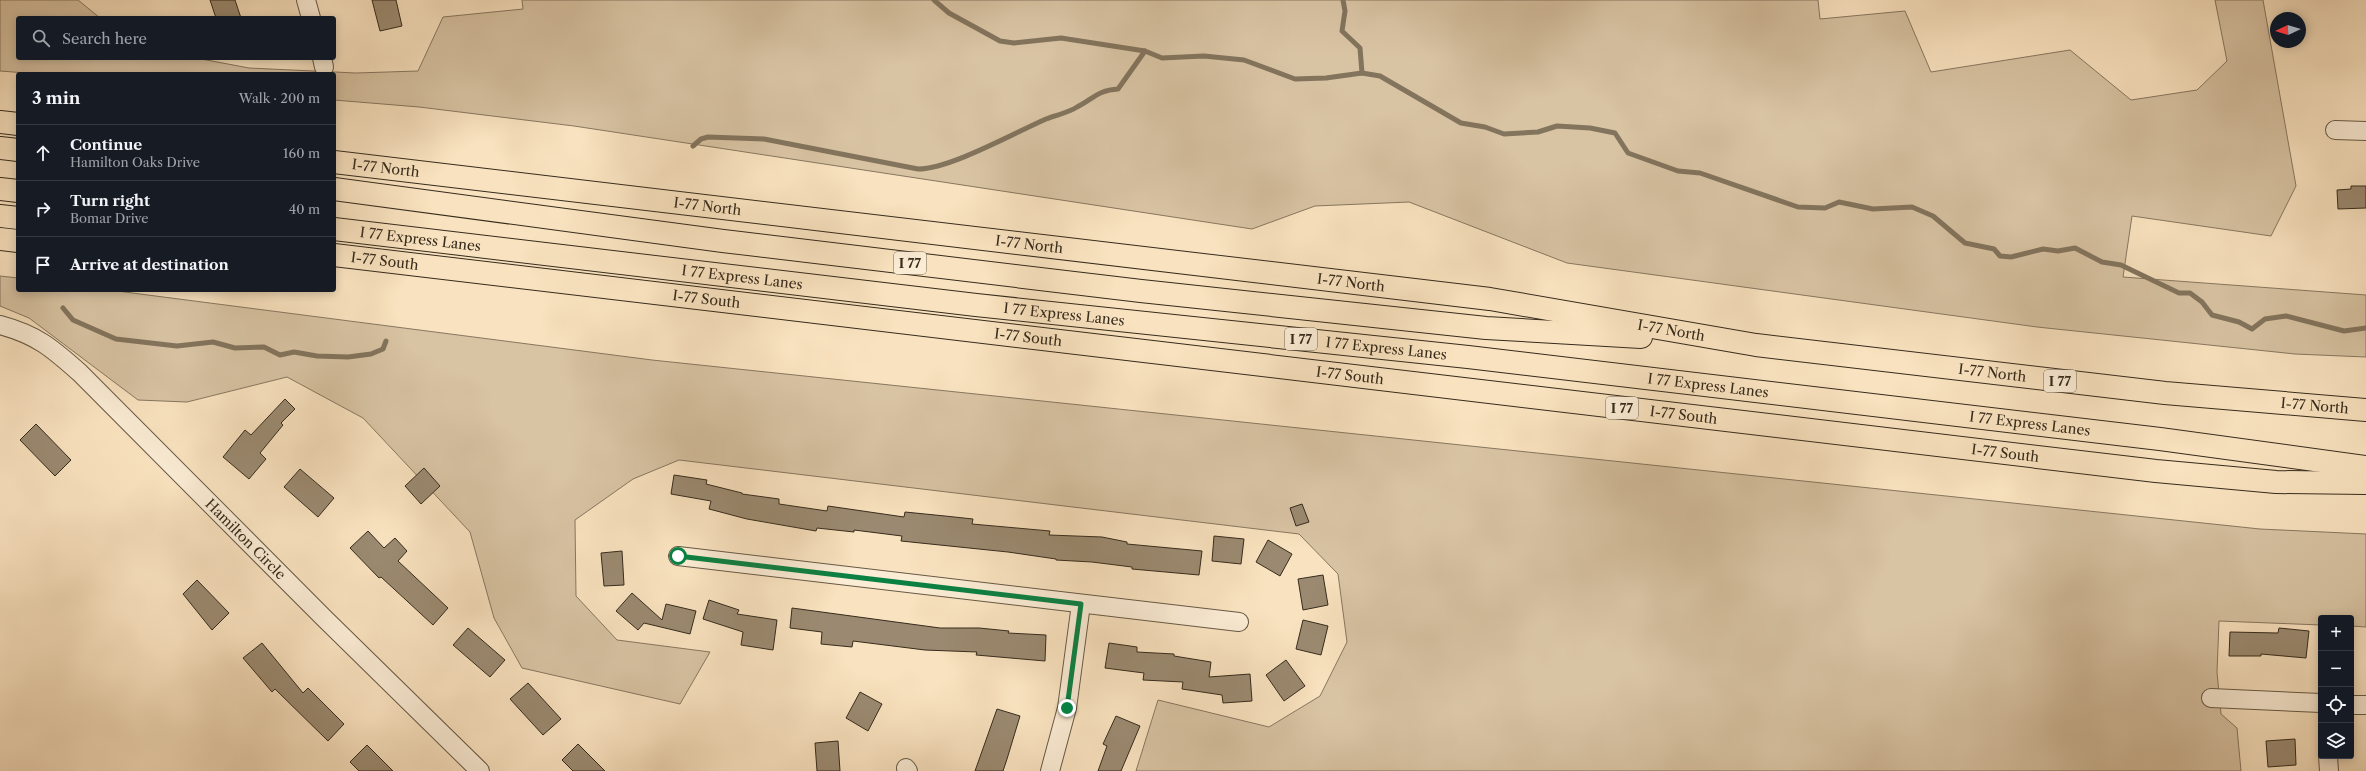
<!DOCTYPE html>
<meta charset="utf-8">
<style>
body{margin:0;font-family:"Libre Caslon Text",serif;background:#20242c;color:#f1f3f6}
.controls{position:absolute;right:12px;bottom:12px;display:grid;overflow:hidden;border-radius:4px;box-shadow:0 2px 10px #0003}
.controls button{width:36px;height:36px;display:grid;place-items:center;padding:0;border:0;border-bottom:1px solid #363941;background:#171b24;color:#f1f3f6;font:20px sans-serif}
.compass{position:absolute;left:2270px;top:12px;width:36px;height:36px;border-radius:50%;background:#171b24;box-shadow:0 2px 10px #0003;rotate:266deg}
.stop{position:absolute;width:12px;height:12px;margin:-9px;border:3px solid #0b8043;border-radius:50%;background:#fff}
.stop.end{background:#0b8043;border-color:#fff;box-shadow:0 1px 4px #0008}
.list{margin:0;padding:0;list-style:none}
h2{display:flex;justify-content:space-between;align-items:center;height:52px;margin:0;padding:0 16px;font-size:17px}
h2 small{font-size:13px;font-weight:400;color:#9ea1a6}
.list li{display:grid;grid-template-columns:26px 1fr auto;gap:12px;align-items:center;box-sizing:border-box;height:56px;padding:0 16px;border-top:1px solid #363941}
.list b{display:block;font-size:15px;white-space:nowrap}
.list p{margin:0;font-size:13px;white-space:nowrap;color:#9ea1a6}
.list em{font-size:13px;font-style:normal;color:#9ea1a6}
.icon{flex:none;width:22px;height:22px;fill:none;stroke:currentColor;stroke-width:2;stroke-linecap:round;stroke-linejoin:round}
.map{position:relative;flex:none;width:2366px;height:771px;overflow:hidden}
.search{position:absolute;background:#171b24;box-shadow:0 2px 10px #0003;left:16px;top:16px;width:320px;height:44px;display:flex;align-items:center;gap:10px;box-sizing:border-box;padding:0 14px;border-radius:4px;color:#9ea1a6;font-size:15px}
.panel{position:absolute;background:#171b24;box-shadow:0 2px 10px #0003;left:16px;top:72px;width:320px;height:220px;border-radius:4px}
.map>svg:first-child{display:block}
</style>
<div class="map">
<svg width="2366" height="771" viewBox="0 0 2366 771">
<rect width="100%" height="100%" fill="#f9e2bf"/>
<filter id="stains"><feTurbulence type="fractalNoise" baseFrequency=".005" numOctaves="4"/><feColorMatrix values="0 0 0 0 .2 0 0 0 0 .09 0 0 0 0 .02 0 0 0 .5 -.17"/></filter>
<radialGradient id="worn" r=".72"><stop offset=".6" stop-color="#630" stop-opacity="0"/><stop offset="1" stop-color="#630" stop-opacity=".3"/></radialGradient>
<g fill="#d8c3a3" stroke="#877760">
<path d="M0,0H78L100,18H18V58H196L249,68L356,73L418,71L443,17L523,9L522,0H1818L1820,19L1905,11L1931,72L2070,50L2131,100L2197,90L2227,61L2215,0H2263L2296,186L2271,236L2132,216L2123,277L2366,295V357L2295,354L2037,327L1567,263L1409,202L1315,206L1252,229L574,126L419,107L334,100V74H39L0,71Z"/>
<path d="M0,276L18,278V290H109L652,360L2260,529L2366,534V627L2351,626V618H2321V625L2219,621L2217,672L2221,714L2237,728L2241,771H1136L1158,700L1269,727L1320,696L1347,642L1338,574L1299,534L679,460L633,479L575,520L576,596L617,640L710,652L680,704L522,668L494,618L470,532L363,418L287,377L187,402L138,400L29,318L0,306Z"/>
</g>
<g fill="none" stroke-linecap="round" stroke-linejoin="round">
<g stroke="#83745d" stroke-width="5">
<path d="M934,0L949,13L1000,41L1014,43L1061,38L1145,51L1162,58L1204,56L1244,60L1295,79L1326,78L1362,73L1380,76L1461,123L1485,127L1504,134L1538,132L1557,126L1590,128L1615,133L1628,153L1678,171L1700,173L1798,207L1825,208L1839,202L1873,209L1912,207L1933,216L1965,243L1994,249L2000,256L2011,257L2043,249L2058,251L2075,248L2102,262L2121,265L2179,293H2190L2202,302L2212,315L2239,322L2252,329L2265,319L2286,316L2344,331L2366,328"/>
<path d="M1343,0L1345,11L1342,31L1360,48L1362,73"/>
<path d="M693,146L701,139L708,137L764,139L918,169C950,169 1014,133 1046,119C1056,115 1068,113 1077,107C1093,99 1098,90 1118,89L1145,51"/>
<path d="M63,308L73,320L116,339L177,346L213,342L235,348L264,347L280,355L294,352L317,356L348,357L371,354L383,349L386,341"/>
</g>
</g>
<g fill="#9b8a71" stroke="#362b1c">
<path d="M210,0H235L241,18H216Z"/>
<path d="M372,0H396L402,26L380,31Z"/>
<path d="M2351,186H2366V208L2338,209L2337,190L2351,189Z"/>
<path d="M285,399L295,409L281,423L283,425L260,453L266,459L249,479L223,457L245,430L251,435Z"/>
<path d="M36,424L71,460L55,476L20,440Z"/>
<path d="M424,468L440,486L421,504L405,486Z"/>
<path d="M300,469L334,498L318,517L284,487Z"/>
<path d="M674,475L707,480L706,484L742,493V494L779,499V504L827,511L828,506L904,517L905,512L945,516L973,519L972,524L1050,531L1049,535L1102,537L1127,542V544L1202,551L1199,575L1132,569V567L1092,562L1056,560V559L1008,552L901,541L902,536L854,530V532L817,528L816,531L747,519L709,509L711,501L671,494Z"/>
<path d="M1302,504L1309,522L1296,526L1290,508Z"/>
<path d="M368,531L384,548L395,538L407,551L398,561L448,608L433,625L381,577L379,578L350,548Z"/>
<path d="M1214,536L1244,539L1241,564L1212,561Z"/>
<path d="M1268,540L1292,554L1280,576L1256,562Z"/>
<path d="M622,551L624,585L604,586L601,553Z"/>
<path d="M1323,575L1328,605L1303,610L1298,579Z"/>
<path d="M197,580L229,613L212,630L183,594Z"/>
<path d="M632,593L662,620L666,604L696,611L690,634L644,623L638,630L616,611Z"/>
<path d="M709,600L739,610L737,614L777,620L773,650L741,645L743,632L703,619Z"/>
<path d="M792,608L940,628H979L1009,631L1008,633L1046,635L1045,661L976,655L977,652L925,650L853,641L852,647L821,644L822,632L790,628Z"/>
<path d="M1303,620L1328,626L1321,655L1296,649Z"/>
<path d="M468,628L505,660L490,677L453,645Z"/>
<path d="M2279,628L2309,631L2306,658L2261,654V656H2229L2230,632L2278,633Z"/>
<path d="M262,643L303,693L308,688L344,724L328,741L275,689L272,692L243,658Z"/>
<path d="M1109,643L1137,647V652L1174,654V656L1211,662L1209,677L1250,674L1252,701L1223,703L1222,695L1182,689L1183,682L1143,680L1144,673L1105,668Z"/>
<path d="M1286,660L1305,686L1284,701L1266,675Z"/>
<path d="M528,683L561,719L543,735L510,699Z"/>
<path d="M860,692L882,704L868,731L846,718Z"/>
<path d="M997,709L1020,716L1007,759L1003,771H975Z"/>
<path d="M1116,716L1140,726L1121,771H1098L1107,746L1103,744Z"/>
<path d="M2295,739L2296,765L2268,767L2266,741Z"/>
<path d="M838,741L840,771H817L815,743Z"/>
<path d="M578,744L605,771H573L562,760Z"/>
<path d="M367,745L393,771H359L350,762Z"/>
</g>
<g fill="none" stroke-linecap="round" stroke-linejoin="round">
<g stroke="#675945" stroke-width="20">
<g id="minor">
<path d="M306,0L311,18"/>
<path d="M322,58L324,67"/>
<path d="M2335,130L2366,131"/>
<path id="s1" d="M0,325C37,335 52,348 80,373L324,618L480,771"/>
<path d="M678,556L1239,622"/>
<path d="M2211,698L2321,703"/>
<path d="M2351,705H2366"/>
<path d="M2328,756L2329,771"/>
<path d="M906,768L908,771"/>
<path d="M1050,771L1067,708L1081,604"/>
</g>
</g>
<g stroke="#362b1c" stroke-width="24">
<g id="highway">
<path d="M0,122L18,124"/>
<path d="M0,148L18,150"/>
<path id="s2" d="M334,162L1490,299L1756,345L2165,393L2366,410"/>
<path d="M0,189L18,191"/>
<path d="M334,189L723,241L1141,291L1486,328L1641,337"/>
<path d="M0,216L18,218"/>
<path id="s3" d="M334,229L976,305L1468,357L2160,439L2366,467"/>
<path d="M0,239L18,241"/>
<path id="s4" d="M334,255L2156,471L2276,482L2366,483"/>
</g>
</g>
<use href="#minor" stroke="#fbecd5" stroke-width="18"/>
<use href="#highway" stroke="#f9e2bf" stroke-width="22"/>
</g>
<g fill="none" stroke-linecap="round" stroke-linejoin="round">
<path stroke="#0b8043" stroke-width="5" d="M678,556L1081,604L1067,708"/>
</g>
<g text-anchor="middle" stroke-width="3" stroke-linejoin="round" paint-order="stroke">
<g fill="#fbecd5" stroke="#716554" stroke-width="1">
<rect x="894" y="252" width="32" height="22" rx="3"/>
<rect x="1285" y="328" width="32" height="22" rx="3"/>
<rect x="2044" y="370" width="32" height="22" rx="3"/>
<rect x="1606" y="397" width="32" height="22" rx="3"/>
</g>
<g font-size="13" font-weight="bold" fill="#362b1c">
<text x="910" y="268">I 77</text>
<text x="1301" y="344">I 77</text>
<text x="2060" y="386">I 77</text>
<text x="1622" y="413">I 77</text>
</g>
<g font-size="14" fill="#362b1c" stroke="#fbecd5">
<text dy="5" stroke="none"><textPath href="#s2" startOffset="52">I-77 North</textPath></text>
<text dy="5" stroke="none"><textPath href="#s2" startOffset="376">I-77 North</textPath></text>
<text dy="5" stroke="none"><textPath href="#s3" startOffset="87">I 77 Express Lanes</textPath></text>
<text dy="5" stroke="none"><textPath href="#s2" startOffset="700">I-77 North</textPath></text>
<text dy="5" stroke="none"><textPath href="#s4" startOffset="51">I-77 South</textPath></text>
<text dy="5" stroke="none"><textPath href="#s3" startOffset="411">I 77 Express Lanes</textPath></text>
<text dy="5" stroke="none"><textPath href="#s2" startOffset="1024">I-77 North</textPath></text>
<text dy="5" stroke="none"><textPath href="#s4" startOffset="375">I-77 South</textPath></text>
<text dy="5" stroke="none"><textPath href="#s3" startOffset="735">I 77 Express Lanes</textPath></text>
<text dy="5" stroke="none"><textPath href="#s2" startOffset="1348">I-77 North</textPath></text>
<text dy="5" stroke="none"><textPath href="#s4" startOffset="699">I-77 South</textPath></text>
<text dy="5" stroke="none"><textPath href="#s3" startOffset="1059">I 77 Express Lanes</textPath></text>
<text dy="5" stroke="none"><textPath href="#s2" startOffset="1672">I-77 North</textPath></text>
<text dy="5" stroke="none"><textPath href="#s4" startOffset="1023">I-77 South</textPath></text>
<text dy="5" stroke="none"><textPath href="#s3" startOffset="1383">I 77 Express Lanes</textPath></text>
<text dy="5" stroke="none"><textPath href="#s2" startOffset="1996">I-77 North</textPath></text>
<text dy="5" stroke="none"><textPath href="#s4" startOffset="1359">I-77 South</textPath></text>
<text dy="5" stroke="none"><textPath href="#s3" startOffset="1707">I 77 Express Lanes</textPath></text>
<text dy="5" stroke="none"><textPath href="#s4" startOffset="1683">I-77 South</textPath></text>
<text dy="5" stroke="none"><textPath href="#s1" startOffset="329">Hamilton Circle</textPath></text>
</g>
</g>
<rect width="100%" height="100%" filter="url(#stains)"/>
<rect width="100%" height="100%" fill="url(#worn)"/>
</svg>
<div class="controls">
<button>+</button>
<button>−</button>
<button><svg class="icon" aria-label="locate" viewBox="0 0 24 24"><circle cx="12" cy="12" r="6"/><path d="M12 2v4M12 18v4M2 12h4M18 12h4"/></svg></button>
<button><svg class="icon" aria-label="layers" viewBox="0 0 24 24"><path d="M12 4l9 5-9 5-9-5zM3 14l9 5 9-5"/></svg></button>
</div>
<svg class="compass" viewBox="-18 -18 36 36"><path d="M0-13l5 13h-10z" fill="#e53935"/><path d="M0 13l5-13h-10z" fill="#9ea1a6"/></svg>
<div class="stop" style="left:678px;top:556px"></div>
<div class="stop end" style="left:1067px;top:708px"></div>
<div class="search"><svg class="icon" aria-label="search" viewBox="0 0 24 24"><circle cx="10" cy="10" r="6"/><path d="M15 15l6 6"/></svg>Search here</div>
<section class="panel">
<h2>3 min<small>Walk · 200 m</small></h2>
<ul class="list">
<li><svg class="icon" aria-label="ahead" viewBox="0 0 24 24"><path d="M12 20V5M6 11l6-6 6 6"/></svg><div><b>Continue</b><p>Hamilton Oaks Drive</p></div><em>160 m</em></li>
<li><svg class="icon" aria-label="right" viewBox="0 0 24 24"><path d="M7 20v-9h11M14 6l5 5-5 5"/></svg><div><b>Turn right</b><p>Bomar Drive</p></div><em>40 m</em></li>
<li><svg class="icon" aria-label="arrive" viewBox="0 0 24 24"><path d="M6 21V4h12l-3 4 3 4H6"/></svg><div><b>Arrive at destination</b></div></li>
</ul>
</section>
</div>
